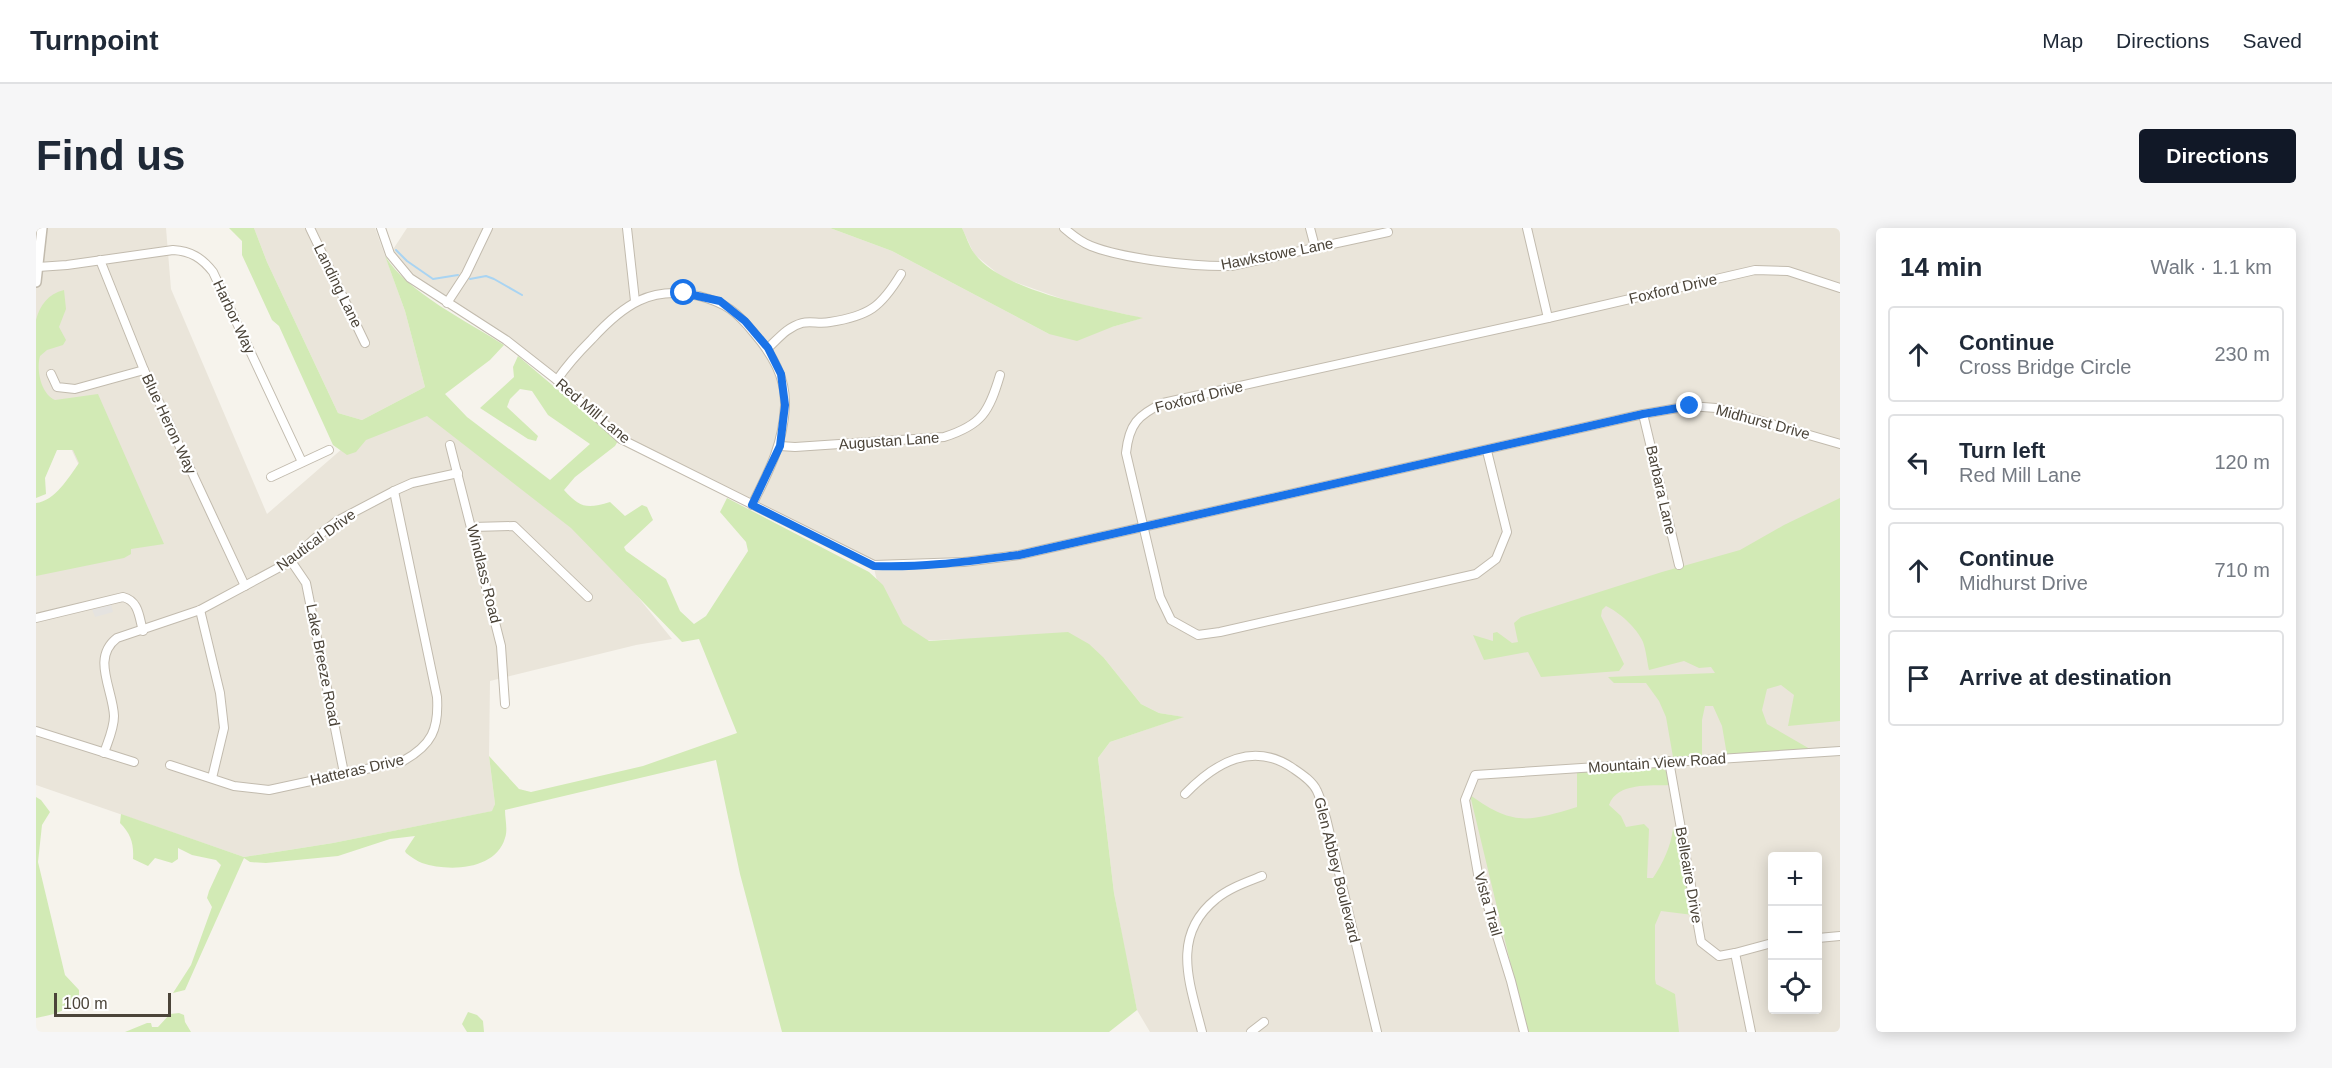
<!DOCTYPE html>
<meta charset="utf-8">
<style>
body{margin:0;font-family:Helvetica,sans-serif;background:#f6f6f7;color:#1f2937}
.controls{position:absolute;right:18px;bottom:18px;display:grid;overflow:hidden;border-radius:6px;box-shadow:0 3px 15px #0003}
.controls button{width:54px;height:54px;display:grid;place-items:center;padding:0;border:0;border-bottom:2px solid #e0e1e3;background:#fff;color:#1f2937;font:30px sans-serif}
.scale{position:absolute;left:18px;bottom:15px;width:117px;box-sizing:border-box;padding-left:6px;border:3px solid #4b4439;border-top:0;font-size:16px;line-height:21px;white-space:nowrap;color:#4b4439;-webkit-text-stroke:4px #fff;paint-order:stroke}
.stop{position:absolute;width:18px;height:18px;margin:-14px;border:4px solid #1a73e8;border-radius:50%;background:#fff}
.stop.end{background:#1a73e8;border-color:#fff;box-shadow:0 2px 6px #0008}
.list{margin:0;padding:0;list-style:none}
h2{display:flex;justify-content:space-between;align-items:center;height:78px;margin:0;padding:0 24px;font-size:26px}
h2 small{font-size:20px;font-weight:400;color:#747a83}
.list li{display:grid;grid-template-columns:39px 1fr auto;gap:18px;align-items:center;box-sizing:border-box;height:96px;margin:0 12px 12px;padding:0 12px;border:2px solid #e0e1e3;border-radius:6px}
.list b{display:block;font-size:22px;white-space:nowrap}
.list p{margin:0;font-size:20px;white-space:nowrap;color:#747a83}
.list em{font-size:20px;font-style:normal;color:#747a83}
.icon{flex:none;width:33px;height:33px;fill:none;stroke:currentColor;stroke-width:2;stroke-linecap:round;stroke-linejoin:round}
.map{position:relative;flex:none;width:1804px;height:804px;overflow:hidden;border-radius:6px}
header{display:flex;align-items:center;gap:36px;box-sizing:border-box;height:84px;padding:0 30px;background:#fff;border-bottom:2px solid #e0e1e3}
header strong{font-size:28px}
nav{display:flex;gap:33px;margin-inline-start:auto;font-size:21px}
.intro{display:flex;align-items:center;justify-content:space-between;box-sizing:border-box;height:144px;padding:0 36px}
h1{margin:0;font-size:42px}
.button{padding:15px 27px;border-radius:6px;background:#111827;color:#fff;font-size:21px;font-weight:700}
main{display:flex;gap:36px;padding:0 36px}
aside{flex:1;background:#fff;border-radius:6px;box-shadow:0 3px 15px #0003}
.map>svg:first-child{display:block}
</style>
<header>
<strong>Turnpoint</strong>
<nav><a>Map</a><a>Directions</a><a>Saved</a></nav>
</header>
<div class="intro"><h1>Find us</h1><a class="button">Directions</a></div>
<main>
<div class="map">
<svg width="1804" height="804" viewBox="0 0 1804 804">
<rect width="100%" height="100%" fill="#f6f3ec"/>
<g fill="#eae5da" fill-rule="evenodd">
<path d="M6,0H130L135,61L231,286L322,207L393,171L547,301L636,411L600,417L454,453L453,528L459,576L457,583L297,615L208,629L0,557V343L47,246L0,146V54Z"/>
<path d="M218,0H339L369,83L389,159L326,192L302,185L231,34Z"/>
<path d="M371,0H794L856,23L1013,106L1076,99L1106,90L1038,75L967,50L938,26L926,0H1804V804H1114L1101,782L1090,729L1078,665L1062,530L1074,514L1147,489L1123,485L1105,476L1068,430L924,411L857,414L837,337L585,211L494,130L387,60L354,26ZM1736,628H1782V782H1736Z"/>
</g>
<g fill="#d2eab5">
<path d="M193,0H218L231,34L302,185L326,192L389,159L369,83L349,28C372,65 431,93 468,117L454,132L409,166L431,189L514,252L554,216L512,187L496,163L484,161L474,171L471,179L502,208L500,213L492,211L444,180L478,149L477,139L482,128L582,213L579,218L539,249L528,262C544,280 551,281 574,274L589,288L606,277L611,279L617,292L588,319L590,323L630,351L644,383L658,396L670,388L712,323L710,314L684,284L691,270L833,344L847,357L867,396L893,413L1032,404L1053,416L1068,430L1105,476L1123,485L1148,489L1074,514L1062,530L1078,665L1101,782L1073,804H746L704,646L680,532L469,582C469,591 472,602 469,610C460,642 413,644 386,635C381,633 375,629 370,625L369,623L379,608L354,611L302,628L230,635L214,634L208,630L149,762L137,765L155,737L176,679L171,670L173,663L185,637L180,632L156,627L142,620V631L136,635L119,630L112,638L97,631C98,616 95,606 84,595L85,586L208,629L297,615L456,583L459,576L453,528L483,561L495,564L607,538L701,505L663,411L646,414L535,300L391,188L330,212L320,224L311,227L297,217L243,98L236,92L206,27V13Z"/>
<path d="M794,0H926C930,8 933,18 938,25C965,63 1062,80 1107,90L1076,99L1041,113L1013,106L856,23Z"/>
<path d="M28,62L30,81L23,99L30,112L27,117L11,122L4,128C0,142 5,166 19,172L62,166L128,316L95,321V326L88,330L0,348V275C19,273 33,249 43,235L37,222H21L9,250L10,266L0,270V92C4,77 12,66 28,62Z"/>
<path d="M1804,270V493L1752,498L1758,467L1745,457L1731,461L1726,482L1731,496L1774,521L1691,527L1686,498L1677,478H1669L1666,492V528L1637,529L1630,489L1623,473L1610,455H1578L1572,449L1679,445L1675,439L1663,440L1648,433L1613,442C1611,433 1610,422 1607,414C1601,400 1583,384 1570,378L1566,382L1565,388L1588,436L1583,443L1505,449L1492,424L1448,432L1437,407L1457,413V405L1461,404L1476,415L1482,414L1478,395L1485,389L1626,344L1704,322L1748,297Z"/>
<path d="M1621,538L1632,544L1634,557C1615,558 1581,554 1573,577L1585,588L1590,599L1608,596L1613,601L1611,650H1617C1627,635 1635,618 1637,601L1642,599L1657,687L1625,683L1619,697V751L1620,756L1639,766L1643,804H1491L1434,567C1477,598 1492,594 1541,579V543Z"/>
<path d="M0,569L5,572L14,584L6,597L2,634L29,747L43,762V772C31,783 16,787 0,790Z"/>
<path d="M432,784L441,787L447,793L448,804H431L426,796Z"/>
<path d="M143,785L148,787L149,794L155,804H89L111,795H115L116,799H122L134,786Z"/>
</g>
<path fill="#e5e3e0" d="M75,376L77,384L59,389L56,381Z"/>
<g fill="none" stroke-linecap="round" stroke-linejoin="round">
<g stroke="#a9d4f2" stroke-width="2">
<path d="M360,22L371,33L397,51L422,47"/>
<path d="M434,51L450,48L458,51L486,67"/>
</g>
<g stroke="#c2bbae" stroke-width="10">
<g id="minor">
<path d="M274,0L329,115"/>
<path d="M345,0L354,26L374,50L470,112L521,152L585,211L838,337L928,334L983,327L1607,186L1654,178L1680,180L1804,216"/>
<path d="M591,0L599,73"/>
<path d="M1028,0C1036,7 1045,14 1055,18C1088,31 1159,39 1195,38L1352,4"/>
<path d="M1274,0L1279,19"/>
<path d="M1491,0L1512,90"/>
<path d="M64,32L108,142L209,358"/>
<path d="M2,39L31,37L137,22C155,23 166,30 177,44L266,234"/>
<path d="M411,75L430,46L452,0"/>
<path d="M732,120C742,111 751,99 766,95C774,93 785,96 794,94C833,88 845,79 865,46"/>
<path d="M15,146L21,159L39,161L108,142"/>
<path d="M521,152C531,137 543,124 556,111C587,77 615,57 663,68C690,75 701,84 718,105C736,126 750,149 749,178C747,217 733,243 716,277"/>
<path d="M1607,186L1643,337"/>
<path d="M414,217L465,418L469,476"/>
<path d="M744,218L759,219L908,209C946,197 953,184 964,147"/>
<path d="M1451,223L1471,304L1460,331L1440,346L1184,404L1162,407L1135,392L1124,369L1090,225C1093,196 1102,187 1127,175L1512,90L1719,42L1752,43L1804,60"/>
<path d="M235,249L293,222"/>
<path d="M436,299L478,298L552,369"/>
<path d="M255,333L270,355L308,545"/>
<path d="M164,382L184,465L188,500L176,550"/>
<path d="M0,390L87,369C103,373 103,389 107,403"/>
<path d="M0,503L98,534"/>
<path d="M68,525C72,513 78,501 78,488C77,461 55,430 81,410L164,382L255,333L277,312L301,293L358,263L376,255L422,245"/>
<path d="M1633,533L1665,714L1683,728L1699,725L1715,804"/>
<path d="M134,537L198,558L233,562L367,533C396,517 403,501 401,469L358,263"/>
<path d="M1149,566C1179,535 1217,512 1258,541C1267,547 1277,554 1281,563C1285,571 1287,581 1290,590L1341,804"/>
<path d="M1782,710L1804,708"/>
<path d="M1699,725L1736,715"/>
<path d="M1166,804C1154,756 1134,708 1180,671C1193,660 1211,654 1226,648"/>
<path d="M1215,804L1228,794"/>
<path d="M1488,804L1475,753L1442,646L1429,572L1439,547L1804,523"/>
</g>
</g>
<g stroke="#c2bbae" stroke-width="12">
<path id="tertiary" d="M0,54L6,0"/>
</g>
<use href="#minor" stroke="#fff" stroke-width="8"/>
<use href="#tertiary" stroke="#fff" stroke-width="9"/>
</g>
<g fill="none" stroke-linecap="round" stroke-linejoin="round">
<path stroke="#1a73e8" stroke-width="8" d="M648,65L684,73L709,93L732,120L745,146L749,177L744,218L716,277L838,338C886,340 935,333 983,327L1607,186L1654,178"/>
</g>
<g text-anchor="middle" stroke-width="4.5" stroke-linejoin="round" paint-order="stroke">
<g font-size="15" fill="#4b4439" stroke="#fff">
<text transform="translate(1241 26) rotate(-11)" y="5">Hawkstowe Lane</text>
<text transform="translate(302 58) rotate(64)" y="5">Landing Lane</text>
<text transform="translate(1637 61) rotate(-13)" y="5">Foxford Drive</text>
<text transform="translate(198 89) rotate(65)" y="5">Harbor Way</text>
<text transform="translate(1163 169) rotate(-14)" y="5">Foxford Drive</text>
<text transform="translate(557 183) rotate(40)" y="5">Red Mill Lane</text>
<text transform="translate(1727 194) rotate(15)" y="5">Midhurst Drive</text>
<text transform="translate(133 196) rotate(65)" y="5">Blue Heron Way</text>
<text transform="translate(853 213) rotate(-4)" y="5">Augustan Lane</text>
<text transform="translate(1625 262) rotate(77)" y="5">Barbara Lane</text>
<text transform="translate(280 312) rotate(-36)" y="5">Nautical Drive</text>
<text transform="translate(448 346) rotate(76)" y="5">Windlass Road</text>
<text transform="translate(287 437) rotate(79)" y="5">Lake Breeze Road</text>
<text transform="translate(1621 535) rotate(-4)" y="5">Mountain View Road</text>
<text transform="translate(321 542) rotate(-13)" y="5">Hatteras Drive</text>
<text transform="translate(1301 642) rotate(76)" y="5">Glen Abbey Boulevard</text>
<text transform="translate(1653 647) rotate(80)" y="5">Belleaire Drive</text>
<text transform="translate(1452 676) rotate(74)" y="5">Vista Trail</text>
</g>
</g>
</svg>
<div class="controls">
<button>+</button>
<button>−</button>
<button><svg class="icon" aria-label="locate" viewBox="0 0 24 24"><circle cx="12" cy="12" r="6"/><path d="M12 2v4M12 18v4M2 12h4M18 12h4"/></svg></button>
</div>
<div class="scale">100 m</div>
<div class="stop" style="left:648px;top:65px"></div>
<div class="stop end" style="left:1654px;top:178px"></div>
</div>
<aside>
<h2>14 min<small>Walk · 1.1 km</small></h2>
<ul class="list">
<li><svg class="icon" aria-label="ahead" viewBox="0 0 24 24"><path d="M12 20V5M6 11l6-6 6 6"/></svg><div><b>Continue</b><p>Cross Bridge Circle</p></div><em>230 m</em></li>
<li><svg class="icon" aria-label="left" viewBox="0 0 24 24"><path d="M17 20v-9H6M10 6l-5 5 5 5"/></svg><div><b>Turn left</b><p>Red Mill Lane</p></div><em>120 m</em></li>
<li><svg class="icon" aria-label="ahead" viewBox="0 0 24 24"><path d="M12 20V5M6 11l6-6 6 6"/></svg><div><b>Continue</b><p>Midhurst Drive</p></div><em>710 m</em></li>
<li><svg class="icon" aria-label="arrive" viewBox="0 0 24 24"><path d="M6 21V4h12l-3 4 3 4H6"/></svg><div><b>Arrive at destination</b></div></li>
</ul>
</aside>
</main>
